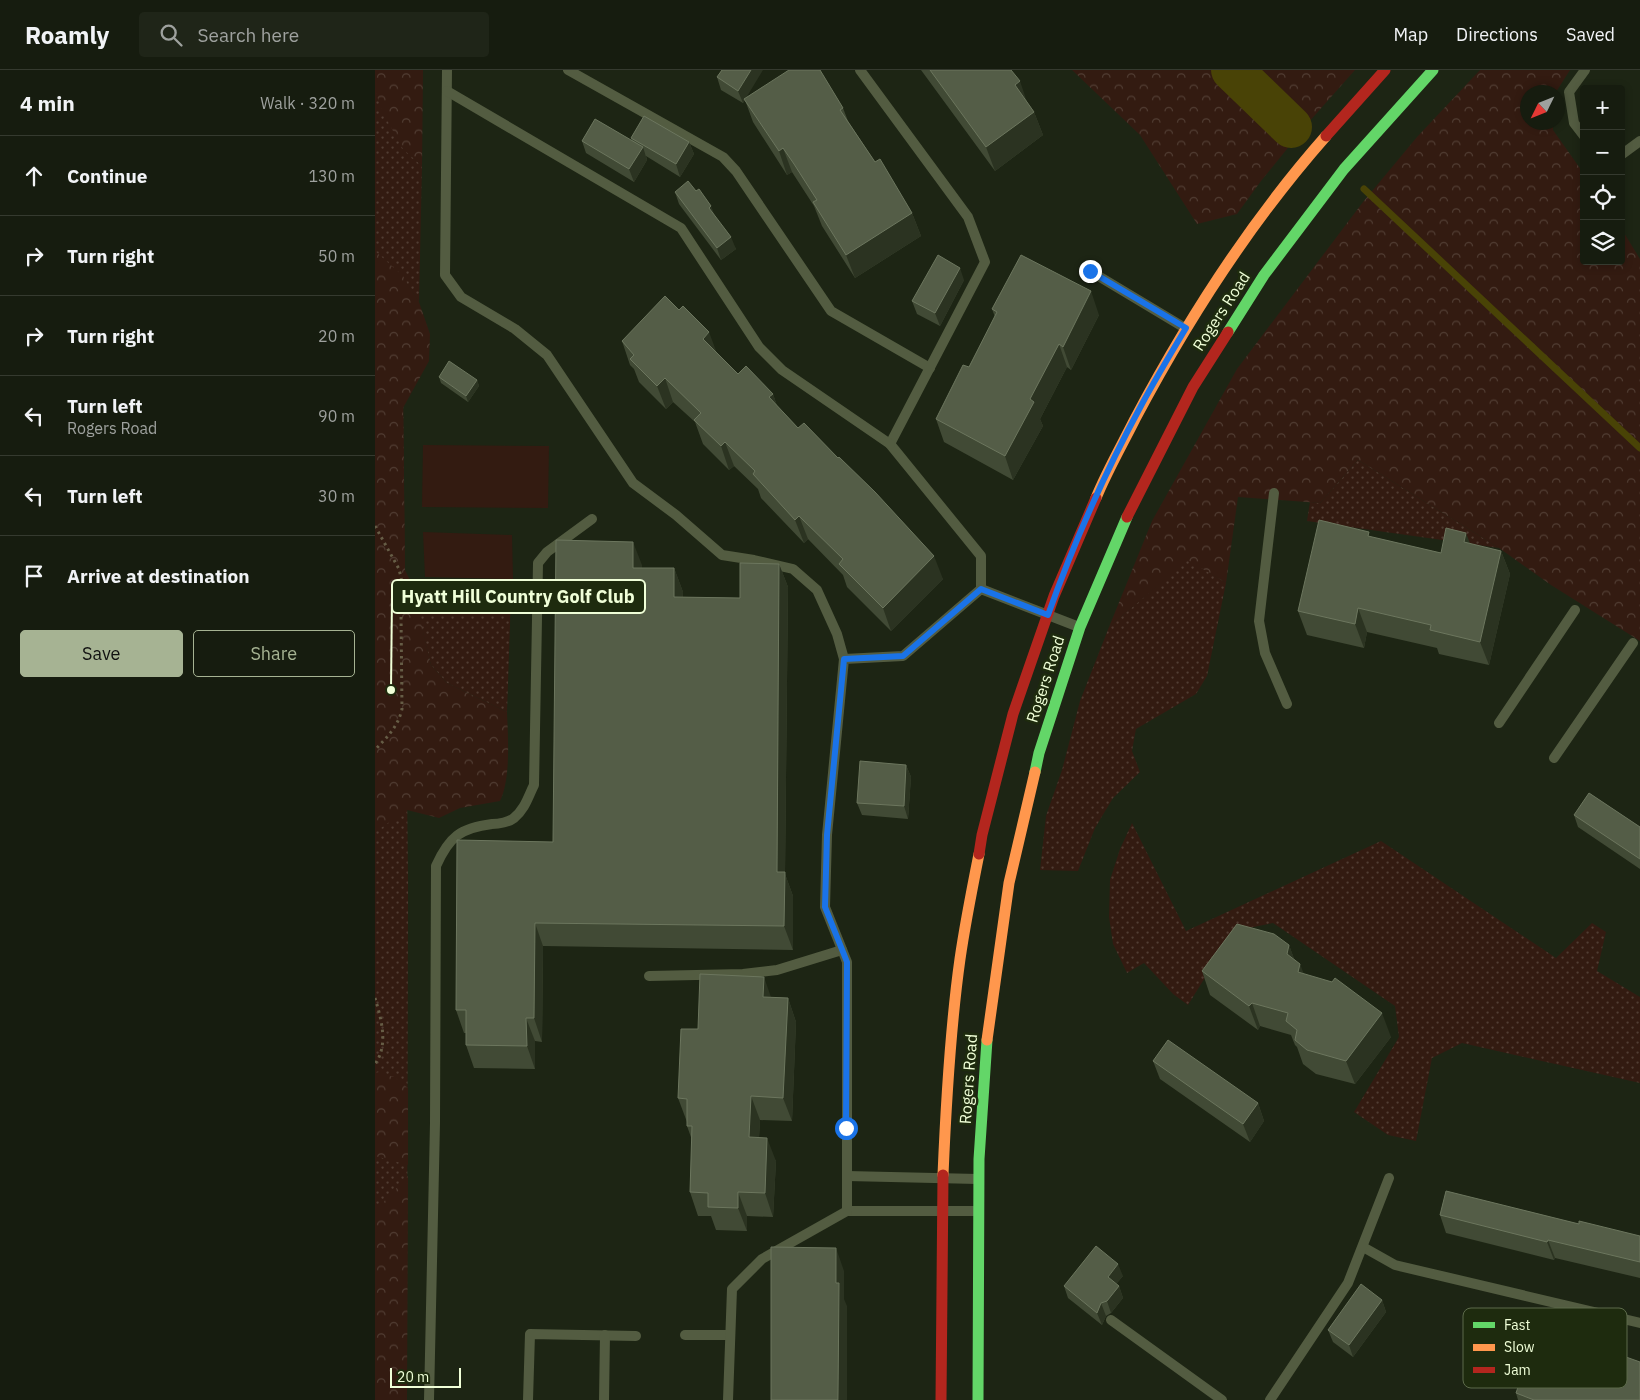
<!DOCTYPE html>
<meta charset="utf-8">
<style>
body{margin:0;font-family:"IBM Plex Sans",sans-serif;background:#1f2518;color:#f1f3f6}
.controls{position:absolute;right:15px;top:15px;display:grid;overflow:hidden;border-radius:5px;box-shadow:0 2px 8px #0003}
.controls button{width:45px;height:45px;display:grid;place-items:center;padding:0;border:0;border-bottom:1px solid #353a2f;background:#161c0f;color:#f1f3f6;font:25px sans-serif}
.compass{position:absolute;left:1145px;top:15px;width:45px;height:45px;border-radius:50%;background:#161c0f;box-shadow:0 2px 8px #0003;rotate:227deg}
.scale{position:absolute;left:15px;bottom:12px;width:71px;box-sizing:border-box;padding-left:5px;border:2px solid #f0ffd8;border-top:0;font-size:14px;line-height:18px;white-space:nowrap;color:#f0ffd8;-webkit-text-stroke:4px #1e2b0e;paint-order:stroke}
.stop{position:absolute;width:15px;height:15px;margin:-11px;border:4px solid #1a73e8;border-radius:50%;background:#fff}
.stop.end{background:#1a73e8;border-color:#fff;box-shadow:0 1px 5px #0008}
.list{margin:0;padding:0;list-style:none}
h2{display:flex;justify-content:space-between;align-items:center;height:65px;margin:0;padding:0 20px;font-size:21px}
h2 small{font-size:16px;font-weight:400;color:#9ea19e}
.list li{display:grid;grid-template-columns:32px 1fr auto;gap:15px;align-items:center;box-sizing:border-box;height:80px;padding:0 20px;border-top:1px solid #353a2f}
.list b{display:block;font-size:19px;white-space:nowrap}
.list p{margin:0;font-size:16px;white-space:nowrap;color:#9ea19e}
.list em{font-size:16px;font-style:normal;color:#9ea19e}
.actions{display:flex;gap:10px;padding:15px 20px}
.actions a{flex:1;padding:11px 0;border:1px solid #a6b393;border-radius:5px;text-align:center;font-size:18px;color:#a6b393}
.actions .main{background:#a6b393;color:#111}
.icon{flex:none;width:28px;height:28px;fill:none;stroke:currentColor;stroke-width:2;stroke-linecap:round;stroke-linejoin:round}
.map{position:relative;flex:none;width:1265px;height:1330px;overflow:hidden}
header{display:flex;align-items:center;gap:30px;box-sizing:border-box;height:70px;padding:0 25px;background:#161c0f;border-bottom:1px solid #353a2f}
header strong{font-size:24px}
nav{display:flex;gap:28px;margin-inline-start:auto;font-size:18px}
.search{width:350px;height:45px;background:#1f2518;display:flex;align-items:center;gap:12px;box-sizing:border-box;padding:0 18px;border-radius:5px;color:#9ea19e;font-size:19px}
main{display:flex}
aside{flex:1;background:#161c0f}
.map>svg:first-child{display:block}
</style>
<header>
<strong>Roamly</strong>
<div class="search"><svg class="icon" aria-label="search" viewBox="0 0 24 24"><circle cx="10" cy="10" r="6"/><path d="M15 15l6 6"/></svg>Search here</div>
<nav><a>Map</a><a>Directions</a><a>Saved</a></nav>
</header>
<main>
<aside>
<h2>4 min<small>Walk · 320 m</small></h2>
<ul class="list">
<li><svg class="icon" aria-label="ahead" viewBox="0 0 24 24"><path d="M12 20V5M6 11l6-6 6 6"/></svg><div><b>Continue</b></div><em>130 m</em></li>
<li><svg class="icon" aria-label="right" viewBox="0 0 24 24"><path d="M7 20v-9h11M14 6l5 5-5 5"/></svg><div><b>Turn right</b></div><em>50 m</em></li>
<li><svg class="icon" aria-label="right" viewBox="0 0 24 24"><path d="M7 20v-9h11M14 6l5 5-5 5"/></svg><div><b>Turn right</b></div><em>20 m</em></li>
<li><svg class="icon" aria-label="left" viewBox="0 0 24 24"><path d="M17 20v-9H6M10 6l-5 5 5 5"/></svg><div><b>Turn left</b><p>Rogers Road</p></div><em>90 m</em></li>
<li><svg class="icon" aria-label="left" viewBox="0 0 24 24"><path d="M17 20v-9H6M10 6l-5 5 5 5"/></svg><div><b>Turn left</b></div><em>30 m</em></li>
<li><svg class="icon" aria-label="arrive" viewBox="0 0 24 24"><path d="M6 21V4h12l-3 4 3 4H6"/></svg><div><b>Arrive at destination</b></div></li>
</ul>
<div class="actions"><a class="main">Save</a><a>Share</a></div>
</aside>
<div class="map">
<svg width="1265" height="1330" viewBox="0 0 1265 1330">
<defs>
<pattern id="grass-dots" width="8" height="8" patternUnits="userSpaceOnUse" patternTransform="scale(1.25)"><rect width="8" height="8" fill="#331b11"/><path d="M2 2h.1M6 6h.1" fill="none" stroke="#513d33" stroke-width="1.8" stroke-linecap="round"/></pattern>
<pattern id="forest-crowns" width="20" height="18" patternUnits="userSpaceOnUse" patternTransform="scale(1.25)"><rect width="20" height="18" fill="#331b11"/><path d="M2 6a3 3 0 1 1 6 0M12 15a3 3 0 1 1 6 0" fill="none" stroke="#513d33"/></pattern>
</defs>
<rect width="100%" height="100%" fill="#1d2514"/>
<g fill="url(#grass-dots)">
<path d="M0,0L28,78L47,96L44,232L27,206L33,813L32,1276L0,1249Z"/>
<path d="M983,390L1124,478L932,451L935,432L945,433Z"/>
<path d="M813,489L851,513L832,606L821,624L761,659L757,681L765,702L738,728L720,758L703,801L665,800L671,746L687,700L705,631L734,557Z"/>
<path d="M35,510L131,521L136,525L132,642L72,613L56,595Z"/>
<path d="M757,753L811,861L1006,771L1181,888L1217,853L1231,862L1222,901L1265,927V1013L1087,973L1057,988L1041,1071L1013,1065L979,1042L1024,967L1020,936L898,853L859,861L813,935L798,924L769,893L752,903L738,874L734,847L735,810L745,779Z"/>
</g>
<g fill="url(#forest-crowns)">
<path d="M0,0H48L47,96L28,79L7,41L0,20Z"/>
<path d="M697,0H980L933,53L886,111L862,144L822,154L765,65Z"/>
<path d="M1105,0H1195L1181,22H1152V52L1178,53V60L1209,104V191H1246V158L1265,189V571L1176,515L1124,478L983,390L945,433L863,427L851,513L813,490L734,557L777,451L862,299L988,132L1042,67Z"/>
<path d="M0,181L27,205L44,232L55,264L54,291L28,338L30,500L37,514L56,595L72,613L132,642C133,666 136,709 125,731L85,738L64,748L32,740L0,762Z"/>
<path d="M4,1002L19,1007L33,1018V1095L0,1086V1003Z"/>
<path d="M33,1106L32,1330H0V1141Z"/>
</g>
<g fill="#331b11">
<path d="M48,375L174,376L173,438L47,437Z"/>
<path d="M48,462L137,465L138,509L50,507Z"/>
</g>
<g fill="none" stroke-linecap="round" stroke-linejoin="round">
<path stroke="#494306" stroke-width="7" d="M989,119L1265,378"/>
<path stroke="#494306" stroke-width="42" d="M857,0L916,57"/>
<g stroke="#665d46" stroke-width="3" stroke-dasharray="2.5 4" stroke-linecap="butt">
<path d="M0,456L24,499L27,512L26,544L27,639C23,657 12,667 0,680"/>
<path d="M0,928C6,948 14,975 0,994"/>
</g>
<g stroke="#535c41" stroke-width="10">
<path d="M72,0L70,205L86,227L140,259L172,285L258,413L301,445L347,485L379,490L418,499L442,520L462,564L469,589"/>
<path d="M193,0L348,87L361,101L456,241L555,298"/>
<path d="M485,0L593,147L610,192L515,374L606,486V519"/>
<path d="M72,21L306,158L384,277L407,300L515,374"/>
<path d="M1209,66L1199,53L1194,22L1210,0"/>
<path d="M1246,85L1265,71"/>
<path d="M715,201L810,258"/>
<path d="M899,423L884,551L890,583L912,634"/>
<path d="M1124,653L1200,540"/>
<path d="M1179,688L1258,573"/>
<path d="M274,906L368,904L402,900L467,880"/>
<path d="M472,1106L603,1109"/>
<path d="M472,1141H601"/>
<path d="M988,1177L1020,1195L1265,1253"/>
<path d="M736,1250L847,1330"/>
<path d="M310,1265H355"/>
<path d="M54,1330L60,1053L61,796C74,767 85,758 117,754C124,754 134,752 139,748C150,739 153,727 159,715L163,493L172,482L217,449"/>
<path d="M153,1330L155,1264L261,1266"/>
<path d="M229,1330L230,1265"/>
<path d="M353,1330L357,1219L387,1189L472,1141V892L450,837L452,765L469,589L528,586L606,519L704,557"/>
<path d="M895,1330L973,1213L1014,1108"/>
</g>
<g stroke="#63d668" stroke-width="11">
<path d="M853,262L889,205L969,99L1058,0"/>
<path d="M660,702L664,683L705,557L752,447"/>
<path d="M603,1330L604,1089L612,970"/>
</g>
<g stroke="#ff974d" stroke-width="11">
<path d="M721,428C732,401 747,375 760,349C813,249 876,151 951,66"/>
<path d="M612,970L634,813L660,702"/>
<path d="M568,1105C571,1033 575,960 585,889C590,854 597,819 604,784"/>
</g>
<g stroke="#b3261e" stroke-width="11">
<path d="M951,66L1010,0"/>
<path d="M752,447L818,317L853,262"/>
<path d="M604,784L607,765L638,644L679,526L721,428"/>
<path d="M566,1330L568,1105"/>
</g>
</g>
<g fill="#414a35">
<path d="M347,0L371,27L468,38L473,51L500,92L537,143L546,166L480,208L447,156L439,136L417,102L412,105L378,52L370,30L368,33L346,20L342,7Z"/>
<path d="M546,0H636L652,32L659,42L668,65L620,101Z"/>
<path d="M256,68L314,72L319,84L305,107L271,86L272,90L259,112L211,83L207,71H257Z"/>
<path d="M300,122L340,146L361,179L346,190L304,134Z"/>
<path d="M589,210L565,256L542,244L537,231Z"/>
<path d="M617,239L724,245L696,300L692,297L665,349L668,356L638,410L569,372L561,349L594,297L620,247Z"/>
<path d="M247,271L342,283L363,304L398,324L402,336L568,509L516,561L472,517L468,505L433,469L429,473L386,428L383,419L359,396L354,400L328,374L320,352L298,332L291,339L264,312L259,299L255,295Z"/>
<path d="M64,307L102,310L104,316L93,332L66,313Z"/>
<path d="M996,467L1066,483L1095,474L1126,481L1135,504L1114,595L1064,584L1062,578L992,562L989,578L932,565L923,541Z"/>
<path d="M404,494L413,517L410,804L418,826V880L168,876L167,972L160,971V999L99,998L91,975V963H89L81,940L178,772L267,495V498H299L308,522V527L365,528Z"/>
<path d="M531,695L536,707L533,749L487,745L482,733Z"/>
<path d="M1199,745L1265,757V799L1203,757Z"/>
<path d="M914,875L919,889L929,904L1016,967L980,1014L941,1004L928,994L922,977L920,975L916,965L885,956L883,960L835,925L827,901Z"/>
<path d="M396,927L413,928L421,952L417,1051L385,1050L384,1067L401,1091L398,1147L372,1146V1161L341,1160L336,1146H323L315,1122L317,1070L312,1056V1052L303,1028L323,959Z"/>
<path d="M778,991L883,1033L889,1051L875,1072L785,1009Z"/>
<path d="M1065,1145L1204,1154L1265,1166V1208L1180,1188L1179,1190L1071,1163Z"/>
<path d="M748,1206L741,1214L744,1216L748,1228L736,1243L731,1246L727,1255L693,1228L689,1216Z"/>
<path d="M1007,1230L1011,1242L978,1287L958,1272L953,1260Z"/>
<path d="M1141,1323L1265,1330H1143Z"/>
</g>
<g fill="#2b3321">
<path d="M376,0H388L368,33L363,21Z"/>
<path d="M645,11L653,35L640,15Z"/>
<path d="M659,42L668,65L620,101L611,77Z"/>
<path d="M314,72L319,84L305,107L301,94Z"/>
<path d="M268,77L272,90L259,112L254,99Z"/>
<path d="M408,78L417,102L412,105L404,81Z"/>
<path d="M336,136L341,148L334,138Z"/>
<path d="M537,143L546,166L480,208L471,185Z"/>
<path d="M356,167L361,179L346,190L342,178Z"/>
<path d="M585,198L589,210L565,256L560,243Z"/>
<path d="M716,221L724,245L696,300L688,277Z"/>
<path d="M334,262L343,286L328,269Z"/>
<path d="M684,274L692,297L665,349L668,356L638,410L630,386L655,329Z"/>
<path d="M290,308L298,332L291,339L282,316Z"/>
<path d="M102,310L104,316L93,332L91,326Z"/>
<path d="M398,324L406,347L394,327Z"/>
<path d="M350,372L359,396L354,400L346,376Z"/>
<path d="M424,446L433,469L429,473L420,450Z"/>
<path d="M1091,463L1100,486L1089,472Z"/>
<path d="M258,472L267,495V522L258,498Z"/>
<path d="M1126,481L1135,504L1114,595L1105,572Z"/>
<path d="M559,486L568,509L516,561L508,538Z"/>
<path d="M404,494L413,517L410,804L418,826V880L409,856L402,802Z"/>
<path d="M299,498L308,522L307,550L299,527Z"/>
<path d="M983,538L992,562L989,578L980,554Z"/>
<path d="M531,695L536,707L533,749L529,736Z"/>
<path d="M160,853L168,876L167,972L159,948Z"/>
<path d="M914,875L923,899L912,884Z"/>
<path d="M925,894L934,917L923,902Z"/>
<path d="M389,907L397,930L388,927Z"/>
<path d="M413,928L421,952L417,1051L408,1028Z"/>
<path d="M877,933L885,956L883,960L874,936Z"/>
<path d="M1007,943L1016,967L980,1014L971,991Z"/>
<path d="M151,948L160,971V999L152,976Z"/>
<path d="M376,1026L385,1050L383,1090L374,1067Z"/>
<path d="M883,1033L889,1051L875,1072L868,1054Z"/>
<path d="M392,1068L401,1091L398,1147L390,1123Z"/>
<path d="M363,1122L372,1146V1161L363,1138Z"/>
<path d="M1173,1170L1180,1188L1179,1190L1172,1172Z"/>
<path d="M461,1178L469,1201V1229L472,1236V1330H464Z"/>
<path d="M743,1194L748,1206L737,1219L733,1207Z"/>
<path d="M744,1216L748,1228L736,1243L732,1231Z"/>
<path d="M1007,1230L1011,1242L978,1287L974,1275Z"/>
<path d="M726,1233L731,1246L727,1255L722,1243Z"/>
</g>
<g fill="#545d47" stroke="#6c765e">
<path d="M347,0H376L363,21L342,7Z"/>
<path d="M414,0H445L468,38L465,40L500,92L505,89L537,143L471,185L438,132L442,130L419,94L408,78L404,81L369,29Z"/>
<path d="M555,0H636L645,11L640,15L659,42L611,77Z"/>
<path d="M269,46L314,72L301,94L256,68Z"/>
<path d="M220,49L268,77L254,99L207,71Z"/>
<path d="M313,111L321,121L324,119L336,136L334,138L356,167L342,178L300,122Z"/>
<path d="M563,185L585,198L560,243L537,231Z"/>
<path d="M646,185L716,221L688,277L684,274L655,329L659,332L630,386L561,349L588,295L594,297L622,242L617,239Z"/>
<path d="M290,226L304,240L308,236L334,262L328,269L363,304L371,296L398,324L394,327L423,358L429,353L463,388L464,387L500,422L559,486L508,538L464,494L468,489L424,446L420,450L378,404L380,401L350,372L346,376L319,350L326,343L290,308L282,316L255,289L259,285L247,271Z"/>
<path d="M74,291L102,310L91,326L64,307Z"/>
<path d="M944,450L994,462L993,466L1066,483L1071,458L1091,463L1089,472L1126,481L1105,572L1055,560L1056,555L983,538L980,554L923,541Z"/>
<path d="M181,470L258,472V498H299V527L365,528V493L404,494L402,802H410L409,856L160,853L159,948H151L152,976L91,975V940H81L82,770L178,772Z"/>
<path d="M485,691L531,695L529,736L482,733Z"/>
<path d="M1214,723L1265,757V789L1199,745Z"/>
<path d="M862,854L899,864L914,875L912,884L925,894L923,902L957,912L960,908L1007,943L971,991L932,980L920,970L922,960L911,951L913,943L877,933L874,936L827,901Z"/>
<path d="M325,904L389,907L388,927L413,928L408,1028L376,1026L374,1067L392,1068L390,1123L363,1122V1138L333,1137V1123L315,1122L317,1056H312V1029L303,1028L306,959H323Z"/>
<path d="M793,970L883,1033L868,1054L778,991Z"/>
<path d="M1071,1121L1204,1154V1151L1265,1166V1192L1173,1170L1172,1172L1065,1145Z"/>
<path d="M721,1176L743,1194L733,1207L744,1216L732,1231L726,1233L722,1243L689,1216Z"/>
<path d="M396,1177L461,1178V1213H464L463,1330H396Z"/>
<path d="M986,1214L1007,1230L974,1275L953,1260Z"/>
<path d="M1164,1256L1265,1292V1330H1159L1141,1323Z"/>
</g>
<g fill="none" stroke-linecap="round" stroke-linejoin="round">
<path stroke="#1a73e8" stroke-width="6" d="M471,1058L472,892L450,837L452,765L469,589L528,586L606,519L673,545C699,472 730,402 767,334C781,308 796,283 811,258L715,201"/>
</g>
<g text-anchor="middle" stroke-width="5" stroke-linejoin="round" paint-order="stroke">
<g font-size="16" fill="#f0ffd8" stroke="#1e2b0e">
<text transform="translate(846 241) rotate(-57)" y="6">Rogers Road</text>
<text transform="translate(670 609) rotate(-72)" y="6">Rogers Road</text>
<text transform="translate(593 1009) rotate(-86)" y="6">Rogers Road</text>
</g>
</g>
<rect x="1088" y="1238" width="164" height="80" rx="8" fill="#1e2b0e" stroke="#5d6b4b" stroke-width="1"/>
<rect x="1098" y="1252" width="22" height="6" fill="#63d668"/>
<rect x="1098" y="1274" width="22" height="7" fill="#ff974d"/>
<rect x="1098" y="1297" width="22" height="6" fill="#b3261e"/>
<g font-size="14" fill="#f0ffd8">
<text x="1129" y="1260">Fast</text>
<text x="1129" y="1282">Slow</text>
<text x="1129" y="1305">Jam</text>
</g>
<path fill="none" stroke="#f0ffd8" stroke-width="2" d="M16 620L17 526"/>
<circle fill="#f0ffd8" stroke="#1e2b0e" stroke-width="2" cx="16" cy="620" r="5"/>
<rect fill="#1e2b0e" stroke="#f0ffd8" stroke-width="2" x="17" y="510" width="253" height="33" rx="5"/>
<g font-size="18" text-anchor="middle" font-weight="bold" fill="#f0ffd8">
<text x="143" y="533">Hyatt Hill Country Golf Club</text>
</g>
</svg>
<div class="controls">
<button>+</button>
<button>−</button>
<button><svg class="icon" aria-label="locate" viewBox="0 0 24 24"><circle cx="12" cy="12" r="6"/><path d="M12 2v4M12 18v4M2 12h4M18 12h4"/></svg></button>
<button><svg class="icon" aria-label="layers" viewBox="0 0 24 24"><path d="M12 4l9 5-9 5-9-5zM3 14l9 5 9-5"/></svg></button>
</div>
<svg class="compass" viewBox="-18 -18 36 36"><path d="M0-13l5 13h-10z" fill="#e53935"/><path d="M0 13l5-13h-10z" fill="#9ea19e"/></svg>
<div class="scale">20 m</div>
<div class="stop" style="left:471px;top:1058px"></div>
<div class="stop end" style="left:715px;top:201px"></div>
</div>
</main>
